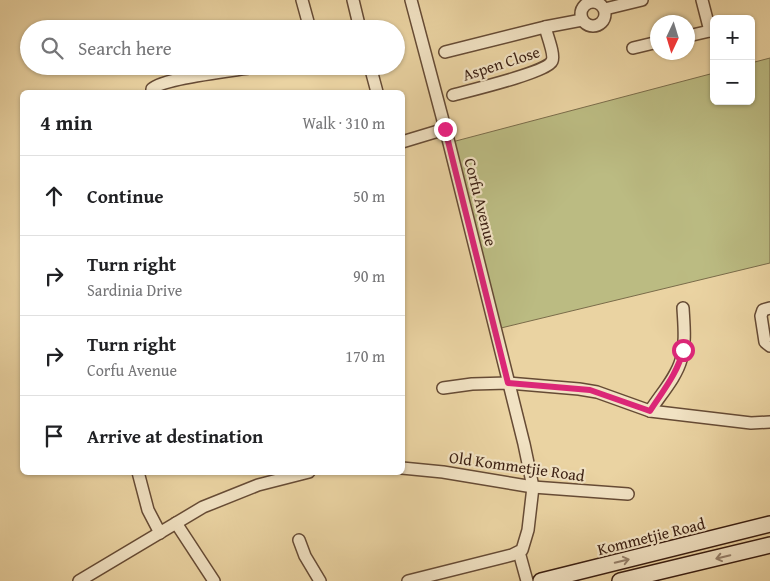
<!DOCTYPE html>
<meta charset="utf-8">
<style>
body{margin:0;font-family:"Gentium Book Plus",serif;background:#f6f6f6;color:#202124}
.controls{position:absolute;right:15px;top:15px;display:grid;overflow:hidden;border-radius:8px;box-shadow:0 1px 4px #0004}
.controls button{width:45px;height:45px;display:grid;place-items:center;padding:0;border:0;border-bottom:1px solid #e0e0e0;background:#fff;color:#202124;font:25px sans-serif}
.compass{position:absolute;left:650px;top:15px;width:45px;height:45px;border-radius:50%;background:#fff;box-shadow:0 1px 4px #0004;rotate:184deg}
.stop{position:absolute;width:15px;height:15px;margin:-11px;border:4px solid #db2777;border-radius:50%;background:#fff}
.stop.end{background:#db2777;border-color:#fff;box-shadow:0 1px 5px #0008}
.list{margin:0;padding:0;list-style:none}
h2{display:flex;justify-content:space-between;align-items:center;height:65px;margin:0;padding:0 20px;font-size:21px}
h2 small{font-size:16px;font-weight:400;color:#757577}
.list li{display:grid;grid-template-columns:32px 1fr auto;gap:15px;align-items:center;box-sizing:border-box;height:80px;padding:0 20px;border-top:1px solid #e0e0e0}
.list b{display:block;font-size:19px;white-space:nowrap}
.list p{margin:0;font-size:16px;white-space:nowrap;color:#757577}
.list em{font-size:16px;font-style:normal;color:#757577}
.icon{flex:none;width:28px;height:28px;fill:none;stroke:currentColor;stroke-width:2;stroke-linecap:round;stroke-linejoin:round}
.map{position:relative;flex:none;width:770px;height:581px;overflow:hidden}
.search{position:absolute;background:#fff;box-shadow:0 1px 4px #0004;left:20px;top:20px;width:385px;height:55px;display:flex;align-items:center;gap:12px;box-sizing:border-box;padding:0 18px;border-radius:28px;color:#757577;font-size:19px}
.panel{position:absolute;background:#fff;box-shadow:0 1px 4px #0004;left:20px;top:90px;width:385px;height:385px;border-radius:8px}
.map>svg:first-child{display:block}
</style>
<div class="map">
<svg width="770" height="581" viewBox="0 0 770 581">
<rect width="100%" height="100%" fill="#ead3a2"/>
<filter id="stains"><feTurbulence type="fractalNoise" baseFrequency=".004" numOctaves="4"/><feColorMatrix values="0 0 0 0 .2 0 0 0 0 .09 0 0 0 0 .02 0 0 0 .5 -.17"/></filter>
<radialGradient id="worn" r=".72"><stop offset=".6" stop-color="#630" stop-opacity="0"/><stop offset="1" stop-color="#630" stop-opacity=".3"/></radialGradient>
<path fill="#bbbb82" stroke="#7a6c4a" d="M770,58V263L501,328L452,142L714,73V101H751V63Z"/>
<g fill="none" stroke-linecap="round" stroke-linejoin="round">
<g stroke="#664b35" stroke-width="14">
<g id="minor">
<path d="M302,0L310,29"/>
<path d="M353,0L360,29"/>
<path d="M702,0L710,31"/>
<circle cx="593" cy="14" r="12"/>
<path d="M605,9L642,0"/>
<path d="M688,36L714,30"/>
<path d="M633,48L658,42"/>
<path d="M445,52L545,27L582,20"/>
<path d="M370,66L377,92"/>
<path d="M152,92V89C164,77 242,70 262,66"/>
<path d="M453,95C468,91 548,72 552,61C555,55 547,35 545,27"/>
<path d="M402,142L445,129"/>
<path d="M770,308L763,310L761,316L765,342L770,346"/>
<path d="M443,388L472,384L508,383L579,389L597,392L650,411L751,423L770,422"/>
<path d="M650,411C660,395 676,378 681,360C686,343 684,325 683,308"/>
<path d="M402,468L443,472L533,487L628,494"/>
<path d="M138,472L148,510L160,533"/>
<path d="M176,523L214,581"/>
<path d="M299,540L305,556L320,581"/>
<path d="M519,552L527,581"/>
<path d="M79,581L203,507L258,485L309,472"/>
<path d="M408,581L512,555L522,550L528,530L533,487L524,444L449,143L411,0"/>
</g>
</g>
<g stroke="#3a1e11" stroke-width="18">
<g id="secondary">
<path d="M541,581L770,524"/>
<path d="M620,581L770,545"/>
</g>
</g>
<use href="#minor" stroke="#f1e2c3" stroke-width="11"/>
<use href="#secondary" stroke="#f1e2c3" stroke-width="15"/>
</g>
<defs><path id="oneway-shaft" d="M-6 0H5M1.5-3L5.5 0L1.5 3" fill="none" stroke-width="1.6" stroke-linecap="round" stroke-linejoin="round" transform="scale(1.25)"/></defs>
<g stroke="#96806a">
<use href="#oneway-shaft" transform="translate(723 557) rotate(167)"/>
<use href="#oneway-shaft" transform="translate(622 561) rotate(-14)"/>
</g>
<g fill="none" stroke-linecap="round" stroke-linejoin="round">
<path stroke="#db2777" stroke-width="6" d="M445,129L508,383L590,390L650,411C662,392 678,373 683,350"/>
</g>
<g text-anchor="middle" stroke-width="4.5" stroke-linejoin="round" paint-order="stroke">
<g font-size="16" fill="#3a1e11" stroke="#f1e2c3">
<text transform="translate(501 63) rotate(-18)" y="6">Aspen Close</text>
<text transform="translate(481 202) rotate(76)" y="6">Corfu Avenue</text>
<text transform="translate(517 466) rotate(8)" y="6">Old Kommetjie Road</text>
<text transform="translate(651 536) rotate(-14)" y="6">Kommetjie Road</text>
</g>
</g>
<rect width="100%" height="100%" filter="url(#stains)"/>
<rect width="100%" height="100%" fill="url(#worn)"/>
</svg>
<div class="controls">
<button>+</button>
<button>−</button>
</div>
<svg class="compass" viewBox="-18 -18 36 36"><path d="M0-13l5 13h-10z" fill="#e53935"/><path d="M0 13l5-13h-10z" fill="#757577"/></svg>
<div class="stop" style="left:683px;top:350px"></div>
<div class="stop end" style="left:445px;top:129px"></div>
<div class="search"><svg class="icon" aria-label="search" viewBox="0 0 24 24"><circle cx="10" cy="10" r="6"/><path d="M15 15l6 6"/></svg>Search here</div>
<section class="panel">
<h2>4 min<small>Walk · 310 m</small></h2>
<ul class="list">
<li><svg class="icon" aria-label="ahead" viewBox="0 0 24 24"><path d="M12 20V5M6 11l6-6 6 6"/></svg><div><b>Continue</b></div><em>50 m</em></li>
<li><svg class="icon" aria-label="right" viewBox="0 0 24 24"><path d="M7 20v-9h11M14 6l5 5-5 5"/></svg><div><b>Turn right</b><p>Sardinia Drive</p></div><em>90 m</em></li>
<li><svg class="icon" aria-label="right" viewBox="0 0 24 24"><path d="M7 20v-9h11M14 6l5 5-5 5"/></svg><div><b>Turn right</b><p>Corfu Avenue</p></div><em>170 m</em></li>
<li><svg class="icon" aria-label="arrive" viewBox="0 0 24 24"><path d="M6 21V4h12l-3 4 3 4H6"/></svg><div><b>Arrive at destination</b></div></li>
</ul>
</section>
</div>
